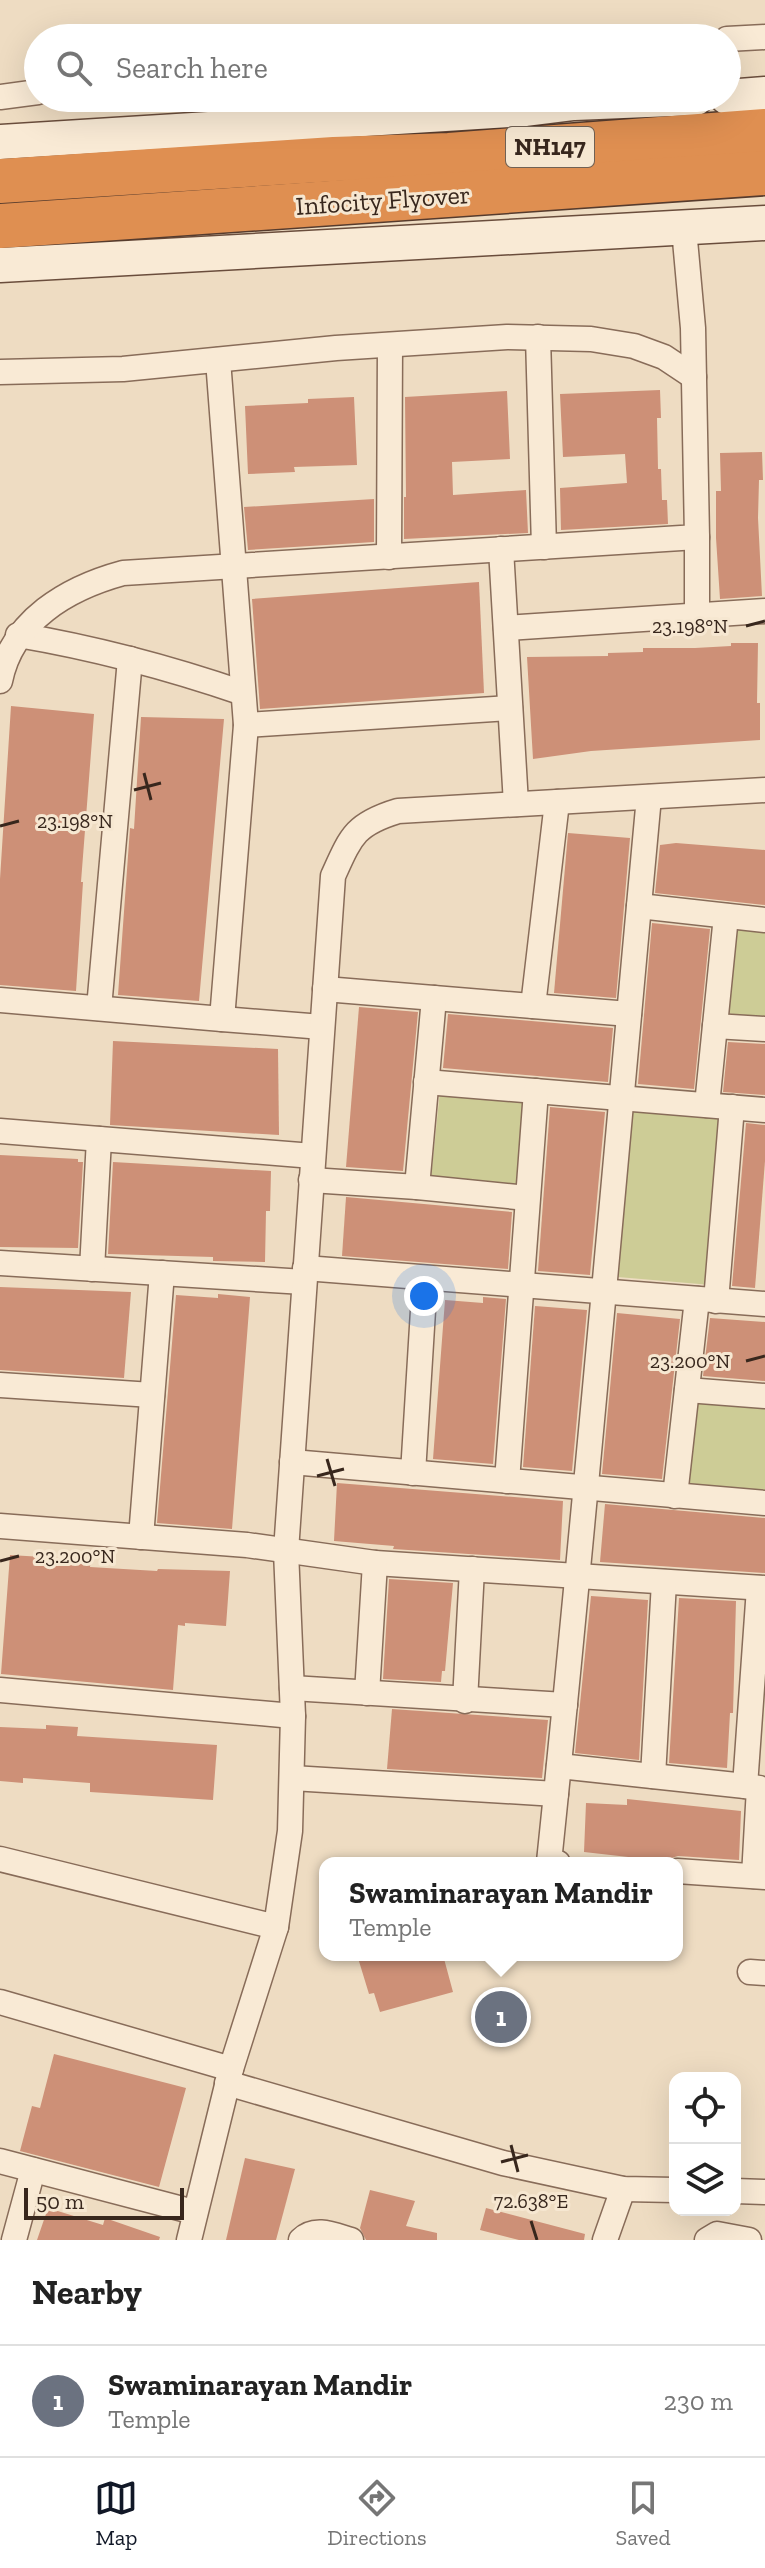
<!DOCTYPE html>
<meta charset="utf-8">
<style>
body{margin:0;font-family:"Zilla Slab",serif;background:#f2f2f2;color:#222}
.controls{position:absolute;right:24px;bottom:24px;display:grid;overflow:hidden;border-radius:16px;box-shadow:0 8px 32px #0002}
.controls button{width:72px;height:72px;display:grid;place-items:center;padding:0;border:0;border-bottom:2px solid #e0e0e0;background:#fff;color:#222;font:40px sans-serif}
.scale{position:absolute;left:24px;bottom:20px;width:160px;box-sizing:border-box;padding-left:8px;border:4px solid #38271d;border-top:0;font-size:22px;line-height:28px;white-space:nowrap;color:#38271d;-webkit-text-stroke:6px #f6e7d1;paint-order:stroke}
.you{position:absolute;left:424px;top:1296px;width:28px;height:28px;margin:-20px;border:6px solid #fff;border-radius:50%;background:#1a73e8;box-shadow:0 0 0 12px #1a73e833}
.badge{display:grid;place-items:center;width:52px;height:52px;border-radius:50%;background:#111827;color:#fff;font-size:26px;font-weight:700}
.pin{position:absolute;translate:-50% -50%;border:4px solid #fff;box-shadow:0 2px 8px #0006}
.popup{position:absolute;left:319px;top:1857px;width:364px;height:104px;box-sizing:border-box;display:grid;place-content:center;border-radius:16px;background:#fff;filter:drop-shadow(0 2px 6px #0005);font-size:26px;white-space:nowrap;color:#767676}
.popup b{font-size:30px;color:#222}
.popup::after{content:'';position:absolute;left:50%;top:100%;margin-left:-16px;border:16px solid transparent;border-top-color:#fff}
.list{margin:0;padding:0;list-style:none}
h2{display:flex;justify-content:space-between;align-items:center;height:104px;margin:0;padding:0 32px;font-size:34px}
h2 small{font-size:26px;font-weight:400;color:#767676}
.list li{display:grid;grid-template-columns:52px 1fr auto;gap:24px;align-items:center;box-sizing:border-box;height:112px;padding:0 32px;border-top:2px solid #e0e0e0}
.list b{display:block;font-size:30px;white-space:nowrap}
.list p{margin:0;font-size:26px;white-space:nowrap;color:#767676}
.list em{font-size:26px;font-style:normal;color:#767676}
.icon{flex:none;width:44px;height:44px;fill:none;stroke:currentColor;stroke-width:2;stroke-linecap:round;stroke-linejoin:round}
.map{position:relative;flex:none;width:765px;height:2240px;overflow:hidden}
.search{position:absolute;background:#fff;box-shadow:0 8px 32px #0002;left:24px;right:24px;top:24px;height:88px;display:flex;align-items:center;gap:20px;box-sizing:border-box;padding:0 28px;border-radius:44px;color:#767676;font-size:30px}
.sheet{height:216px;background:#fff}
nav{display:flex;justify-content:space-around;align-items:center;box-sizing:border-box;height:112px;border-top:2px solid #e0e0e0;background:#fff;font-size:22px;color:#767676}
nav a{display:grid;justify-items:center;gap:4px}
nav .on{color:#111827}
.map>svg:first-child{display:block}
</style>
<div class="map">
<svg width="765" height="2240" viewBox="0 0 765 2240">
<rect width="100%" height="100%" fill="#eedcc2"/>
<g fill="#cdcc96">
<path d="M734,928L765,931V1017L724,1013Z"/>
<path d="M440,1091L527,1099L519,1186L431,1178Z"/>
<path d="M633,1110L725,1118L711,1285L618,1277Z"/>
<path d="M692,1398L765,1405V1493L684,1486Z"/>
</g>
<g fill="#cd9077">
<path d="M660,390L661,418H657L658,469H661L662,500H667L668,524L561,530L560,488L627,483L625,454L563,457L560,394Z"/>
<path d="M507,391L510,459L452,462L453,495L526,490L528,533L404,539V497H406L405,397Z"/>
<path d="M354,397L357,465L294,467L295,472L248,474L245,406L308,403V399Z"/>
<path d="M762,452L763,480H759L758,518L762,596L720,599L716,538V491H721L720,453Z"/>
<path d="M374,499V542L248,550L244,507Z"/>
<path d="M479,582L484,693L260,709L252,599Z"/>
<path d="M731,643H758L757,703H760V740L591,751L533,759L527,657L608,656V653L643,652V648H695L731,646Z"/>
<path d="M11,706L94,714L81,882H83L76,991L0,985V879Z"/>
<path d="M141,717L224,719L199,1001L118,995L130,828L134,829Z"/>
<path d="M568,833L630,838L616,998L554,993Z"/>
<path d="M676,843L765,850V905L655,893L660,845Z"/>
<path d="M652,923L710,929L694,1089L638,1084Z"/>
<path d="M359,1007L418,1012L403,1171L346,1167Z"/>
<path d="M448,1014L613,1028L608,1082L443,1068Z"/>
<path d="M113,1041L278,1049L279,1135L110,1125Z"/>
<path d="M728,1042L765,1044V1095L723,1092Z"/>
<path d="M550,1107L605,1112L590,1275L538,1271Z"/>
<path d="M746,1123L765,1125V1161L755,1288L732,1286Z"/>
<path d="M0,1155L78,1159V1162H83L78,1248L0,1247Z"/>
<path d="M113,1162L271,1171L270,1211H266L265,1262L213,1261V1257L108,1254Z"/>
<path d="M346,1197L512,1212L508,1269L342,1256Z"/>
<path d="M0,1287L131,1292L124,1378L0,1370Z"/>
<path d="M218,1294L250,1297L232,1529L157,1523L176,1295L218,1298Z"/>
<path d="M483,1297L506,1299L493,1464L433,1459L445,1300L483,1303Z"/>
<path d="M535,1306L587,1310L572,1471L523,1467Z"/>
<path d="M617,1313L680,1319L662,1479L602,1474Z"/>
<path d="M710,1318L765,1322V1381L703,1376Z"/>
<path d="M337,1483L563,1501L560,1560L393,1549L394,1546L334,1541Z"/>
<path d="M605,1504L765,1518V1573L600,1562Z"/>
<path d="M10,1555L91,1560L90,1567L157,1571L158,1569L230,1571L226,1626L185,1623V1626L178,1625L173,1690L1,1674Z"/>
<path d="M389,1579L453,1583L445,1671H442L441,1682L383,1679Z"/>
<path d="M591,1596L648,1600L639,1760L575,1753Z"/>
<path d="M679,1598L736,1601L733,1713H730L727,1768L669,1763Z"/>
<path d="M392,1709L548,1720L542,1778L387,1769Z"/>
<path d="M46,1725L78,1727L77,1736L217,1745L213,1800L90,1792V1783L23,1778V1783L0,1781V1727L46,1729Z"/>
<path d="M627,1799L741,1811L739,1860L678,1856L668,1859L646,1857V1859L584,1852L586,1803L627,1805Z"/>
<path d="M368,1955H443L453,1992L380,2012L374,1993L369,1994L358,1958Z"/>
<path d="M54,2054L186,2088L159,2187L20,2151L32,2106L40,2108Z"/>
<path d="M245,2158L295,2169L276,2240H226Z"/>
<path d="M370,2190L415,2201L406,2226L437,2233V2240H366L360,2228Z"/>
<path d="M48,2208L103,2225L105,2218L160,2237L159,2240H37Z"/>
<path d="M486,2208L585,2234L584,2240H519L480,2230Z"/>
</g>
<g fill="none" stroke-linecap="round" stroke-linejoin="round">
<g stroke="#886c59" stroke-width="27">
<g id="street">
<path d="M727,39L765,37"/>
<path d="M0,97L38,92"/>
<path d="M538,337L544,547"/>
<path d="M0,372L123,369L336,348L507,337L591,339L634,346L664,357L694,377"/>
<path d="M501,549L516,804"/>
<path d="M389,557L390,345"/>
<path d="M697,616V537"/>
<path d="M506,628L765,611"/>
<path d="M18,635C95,648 170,668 243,693"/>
<path d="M0,681C12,620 68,588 123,573L697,537L693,328L684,229"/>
<path d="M246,725L510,708"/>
<path d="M639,906L765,920"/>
<path d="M325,989L629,1014"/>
<path d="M0,1000L222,1019L246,725L218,360"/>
<path d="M533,1006L557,802"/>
<path d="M99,1008L130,659"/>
<path d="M222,1019L322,1027"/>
<path d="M715,1026L765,1029"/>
<path d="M426,1082L765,1110"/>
<path d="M707,1105L726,916"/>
<path d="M0,1131L313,1156"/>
<path d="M311,1180L417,1187L434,998"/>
<path d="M417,1187L527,1198"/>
<path d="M0,1263L304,1282"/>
<path d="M305,1268L765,1304"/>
<path d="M92,1269L99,1139"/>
<path d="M716,1301L732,1107"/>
<path d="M0,1385L152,1395"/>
<path d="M687,1390L765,1396"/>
<path d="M292,1462L765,1503"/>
<path d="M413,1473L425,1278"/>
<path d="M507,1481L536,1091"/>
<path d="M675,1496L697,1299"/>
<path d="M0,1526L247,1545L375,1563L765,1588"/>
<path d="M141,1537L162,1273"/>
<path d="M292,1688L565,1705"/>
<path d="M0,1690L293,1716"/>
<path d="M367,1693L375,1563"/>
<path d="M465,1701L472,1569"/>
<path d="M559,1766L745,1786L759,1588"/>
<path d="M653,1776L664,1582"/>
<path d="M292,1778L556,1794"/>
<path d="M745,1786L759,1788L754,1876"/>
<path d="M0,1859L276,1927L290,1831L293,1716L286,1551L333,876C351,836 355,824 398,811L765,790"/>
<path d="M558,1863L549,1862C586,1507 616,1152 649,797"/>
<path d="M677,1871L765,1877"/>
<path d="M750,1972L765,1973"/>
<path d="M0,2002L231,2069"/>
<path d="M227,2083L503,2163L623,2189L675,2190"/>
<path d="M0,2161L194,2212"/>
<path d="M735,2191L765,2192"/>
<path d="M14,2240L33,2170"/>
<path d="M189,2240L231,2069L276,1927"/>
<path d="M301,2240C315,2226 334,2235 351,2240"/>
<path d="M605,2240L623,2189"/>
<path d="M707,2240L717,2234L749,2240"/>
</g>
</g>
<g stroke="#6a4d3c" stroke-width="37">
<g id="secondary">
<path d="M727,97L765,94"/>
<path d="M0,142L526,109L574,103L696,98"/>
<path d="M0,265L765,223"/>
</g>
</g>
<g stroke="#563b2d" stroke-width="47">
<g id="highway">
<path d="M0,181L334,159L449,155L765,131"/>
<path d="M0,226L765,173"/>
</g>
</g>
<use href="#street" stroke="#f9ead5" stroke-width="24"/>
<use href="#secondary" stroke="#f9ead5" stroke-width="34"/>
<use href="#highway" stroke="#df8f51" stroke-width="44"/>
</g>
<path fill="none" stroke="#38271d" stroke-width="3" d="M746,626L765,621M144,773L151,800M134,790L161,783M0,826L19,821M746,1361L765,1356M327,1459L335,1486M317,1476L344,1469M0,1561L19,1556M511,2145L518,2172M501,2162L528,2155M531,2221L537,2240"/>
<g text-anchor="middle" stroke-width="6" stroke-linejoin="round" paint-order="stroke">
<rect fill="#f6e7d1" stroke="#716153" stroke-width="2" x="506" y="127" width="88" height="40" rx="6"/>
<g font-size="24" font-weight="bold" fill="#38271d">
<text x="550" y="155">NH147</text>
</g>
<g font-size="26" fill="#38271d" stroke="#f6e7d1">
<text transform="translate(383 200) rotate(-4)" y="9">Infocity Flyover</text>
</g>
</g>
<g font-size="20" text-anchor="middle" fill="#38271d" stroke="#f6e7d1" stroke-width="6" stroke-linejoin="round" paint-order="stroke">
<text x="690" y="633">23.198°N</text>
<text x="75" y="828">23.198°N</text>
<text x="690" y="1368">23.200°N</text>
<text x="75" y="1563">23.200°N</text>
<text x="531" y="2208">72.638°E</text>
</g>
</svg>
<div class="controls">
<button><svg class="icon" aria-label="locate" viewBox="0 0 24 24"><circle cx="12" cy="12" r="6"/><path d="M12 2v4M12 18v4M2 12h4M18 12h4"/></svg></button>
<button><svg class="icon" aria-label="layers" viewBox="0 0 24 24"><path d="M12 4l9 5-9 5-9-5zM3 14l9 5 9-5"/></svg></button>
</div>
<div class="scale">50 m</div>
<div class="you"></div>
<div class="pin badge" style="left:501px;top:2017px;background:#6b7280">1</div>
<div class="popup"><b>Swaminarayan Mandir</b>Temple</div>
<div class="search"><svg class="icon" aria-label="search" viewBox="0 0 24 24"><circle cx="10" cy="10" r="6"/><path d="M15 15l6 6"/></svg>Search here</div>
</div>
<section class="sheet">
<h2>Nearby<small></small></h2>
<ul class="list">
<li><span class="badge" style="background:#6b7280">1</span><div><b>Swaminarayan Mandir</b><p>Temple</p></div><em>230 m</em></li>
</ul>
</section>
<nav>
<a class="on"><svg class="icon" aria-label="map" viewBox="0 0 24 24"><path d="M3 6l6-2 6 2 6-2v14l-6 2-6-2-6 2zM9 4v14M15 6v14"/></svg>Map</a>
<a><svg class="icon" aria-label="directions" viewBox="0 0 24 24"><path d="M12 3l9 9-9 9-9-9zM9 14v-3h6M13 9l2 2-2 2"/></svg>Directions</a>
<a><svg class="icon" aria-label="saved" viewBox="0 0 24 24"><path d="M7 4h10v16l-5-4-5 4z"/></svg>Saved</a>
</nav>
